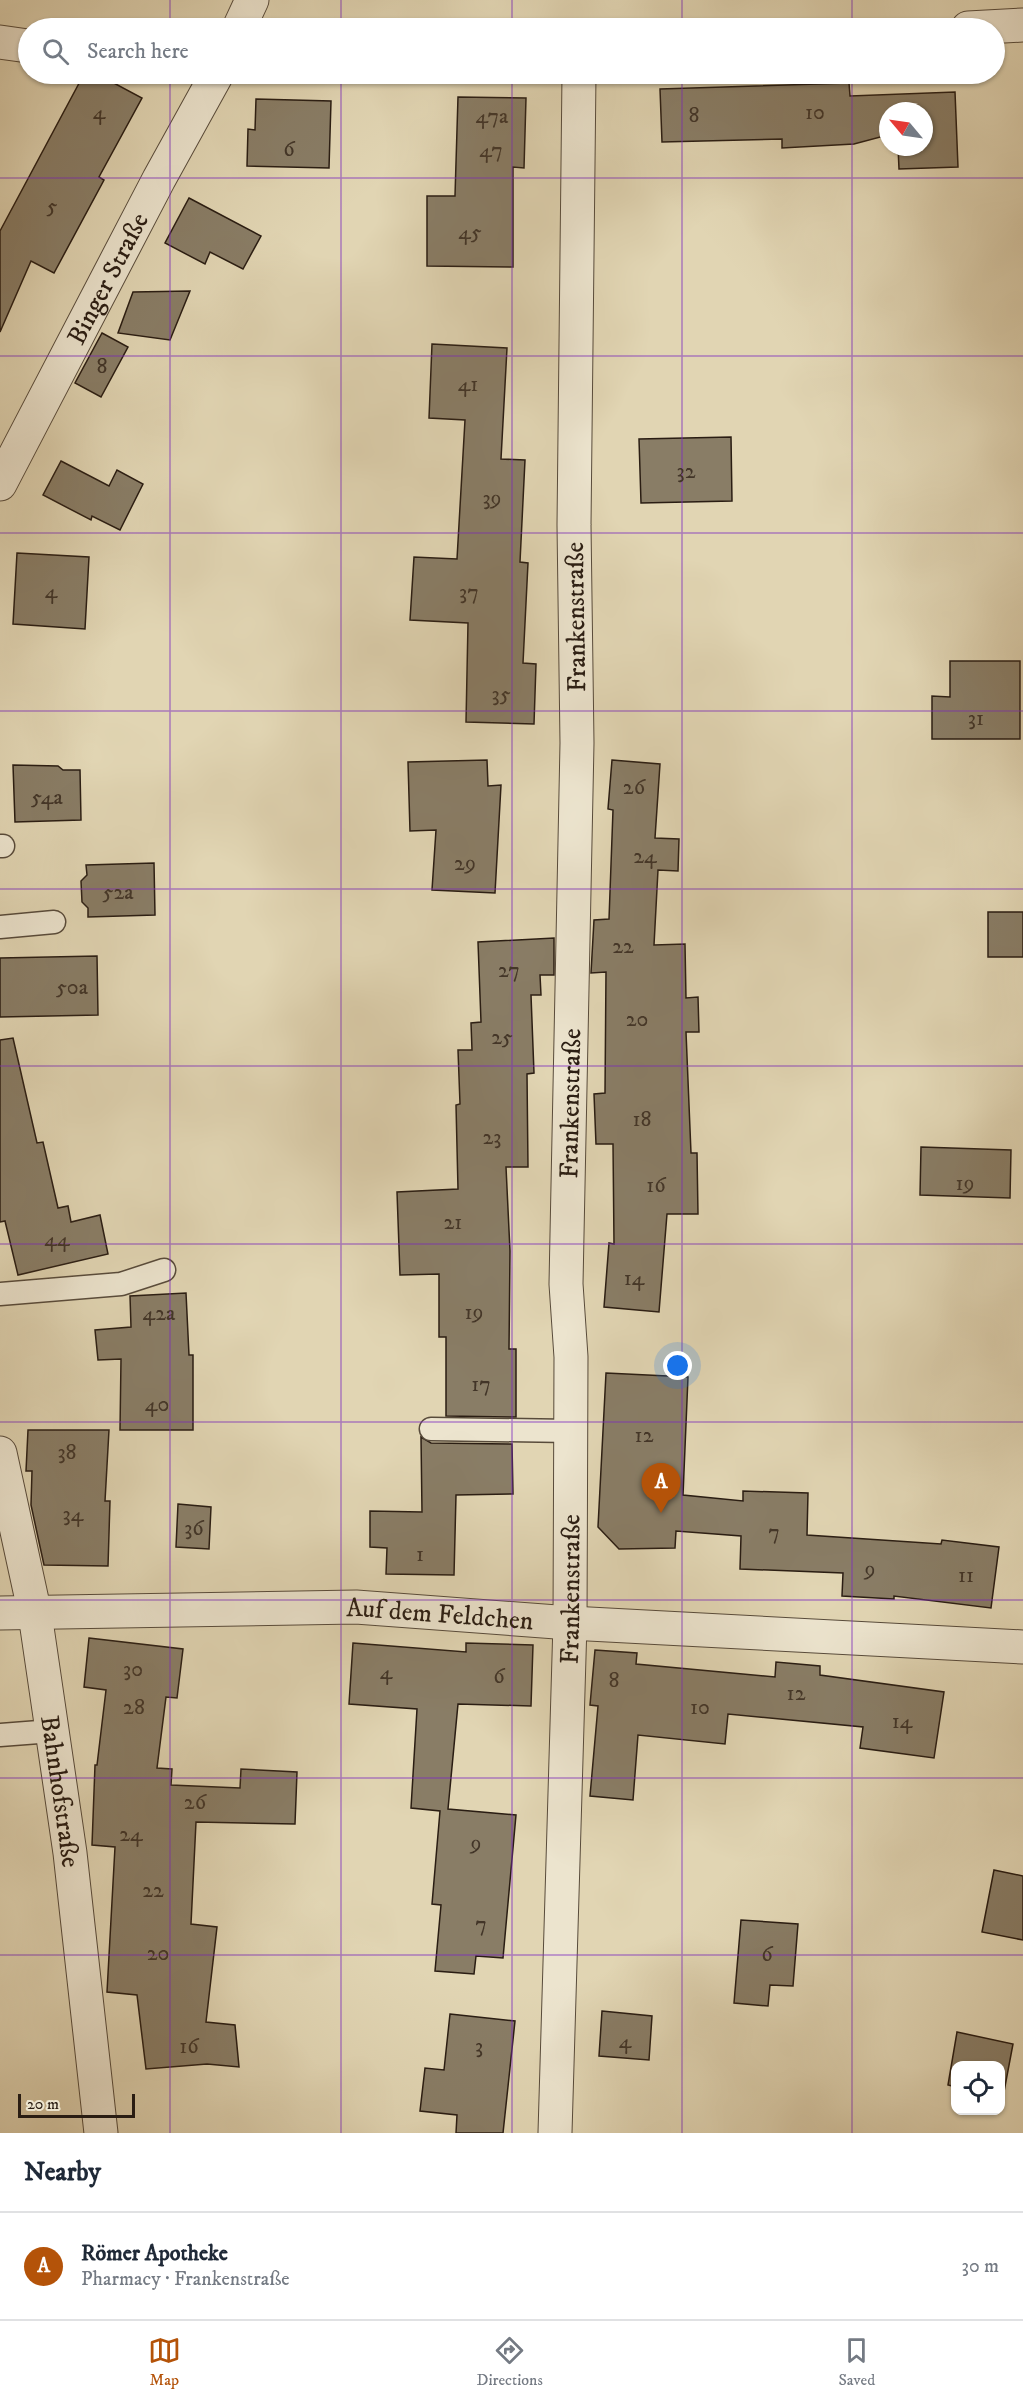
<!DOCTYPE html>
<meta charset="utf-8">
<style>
body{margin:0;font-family:"IM FELL DW Pica",serif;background:#f6f6f7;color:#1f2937}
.controls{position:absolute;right:18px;bottom:18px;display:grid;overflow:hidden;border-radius:12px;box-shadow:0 2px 4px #0004}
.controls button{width:54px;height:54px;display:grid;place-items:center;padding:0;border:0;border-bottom:2px solid #e0e1e3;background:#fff;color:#1f2937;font:30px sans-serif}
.compass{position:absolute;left:879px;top:102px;width:54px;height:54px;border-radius:50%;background:#fff;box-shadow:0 2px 4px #0004;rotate:299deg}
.scale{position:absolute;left:18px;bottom:15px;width:117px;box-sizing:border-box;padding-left:6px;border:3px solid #2a1d13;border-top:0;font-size:16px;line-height:21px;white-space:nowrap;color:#2a1d13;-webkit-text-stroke:4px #ece4ce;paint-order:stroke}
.you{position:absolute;left:678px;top:1366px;width:21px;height:21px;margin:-15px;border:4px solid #fff;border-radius:50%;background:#1a73e8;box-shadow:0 0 0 9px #1a73e833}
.badge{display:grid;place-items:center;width:39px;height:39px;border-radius:50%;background:#b45309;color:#fff;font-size:20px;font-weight:700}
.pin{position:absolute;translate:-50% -50px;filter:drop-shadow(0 2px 3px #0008)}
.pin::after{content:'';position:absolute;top:32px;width:21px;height:18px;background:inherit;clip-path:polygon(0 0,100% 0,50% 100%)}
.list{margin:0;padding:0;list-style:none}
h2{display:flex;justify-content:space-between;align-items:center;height:78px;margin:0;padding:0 24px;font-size:26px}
h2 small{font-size:20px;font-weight:400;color:#747a83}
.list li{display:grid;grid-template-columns:39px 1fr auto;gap:18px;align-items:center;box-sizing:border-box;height:108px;padding:0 24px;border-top:2px solid #e0e1e3}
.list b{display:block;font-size:22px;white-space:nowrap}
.list p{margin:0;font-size:20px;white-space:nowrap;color:#747a83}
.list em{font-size:20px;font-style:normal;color:#747a83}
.icon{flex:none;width:33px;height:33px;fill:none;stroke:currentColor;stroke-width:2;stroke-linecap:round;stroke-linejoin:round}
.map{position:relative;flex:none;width:1023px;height:2133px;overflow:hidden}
.search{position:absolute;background:#fff;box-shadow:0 2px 4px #0004;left:18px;right:18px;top:18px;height:66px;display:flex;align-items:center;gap:15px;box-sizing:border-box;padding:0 21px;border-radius:33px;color:#747a83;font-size:22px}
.sheet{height:186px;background:#fff}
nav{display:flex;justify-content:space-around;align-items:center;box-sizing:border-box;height:84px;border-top:2px solid #e0e1e3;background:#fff;font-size:16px;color:#747a83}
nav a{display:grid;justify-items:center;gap:3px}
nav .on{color:#b45309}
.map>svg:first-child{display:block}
</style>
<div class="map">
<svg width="1023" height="2133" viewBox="0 0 1023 2133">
<rect width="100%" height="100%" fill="#e1d5b3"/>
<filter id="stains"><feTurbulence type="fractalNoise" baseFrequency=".00333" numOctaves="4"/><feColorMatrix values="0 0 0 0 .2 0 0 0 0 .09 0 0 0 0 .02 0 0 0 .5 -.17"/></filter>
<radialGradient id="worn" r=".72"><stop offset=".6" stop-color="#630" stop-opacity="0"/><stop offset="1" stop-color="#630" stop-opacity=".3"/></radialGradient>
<g fill="#897d66" stroke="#2a1d13" stroke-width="1.5">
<path d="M84,74H97L142,98L99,177L104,180L54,273L31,261L0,332V231Z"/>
<path d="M849,83L850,96L955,92L958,167L899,169L898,147H924V111H888V135L854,144L782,148V139L662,142L660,89Z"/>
<path d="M458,97L526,98L524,168L513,167V267L427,266V196H455Z"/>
<path d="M256,99L331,101L329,168L247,166L248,129L255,130Z"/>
<path d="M189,198L261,236L243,269L210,252L205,264L165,243Z"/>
<path d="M190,291L170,340L118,333L133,292Z"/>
<path d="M102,333L128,347L101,397L75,383Z"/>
<path d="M432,344L507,348L501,459L525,460L520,562L528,563L523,663L536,664L534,724L466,722L468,623L410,620L414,557L457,559L465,420L429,418Z"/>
<path d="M731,437L732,501L641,503L639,439Z"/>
<path d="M61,461L109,486L117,470L143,484L120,530L92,516L91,520L43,495Z"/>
<path d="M17,553L89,557L85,629L13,624Z"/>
<path d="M950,661H1020V739H932V696L950,697Z"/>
<path d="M487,760L488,786L501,785L495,893L432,890L436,830L410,831L408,762Z"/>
<path d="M612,760L660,764L655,838L679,839L678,871L658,870L654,945L685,944L686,998L698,997L699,1032H686L691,1153H697L698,1214H667L659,1312L604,1307L609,1243L614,1244L613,1144H596L594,1094L605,1093L606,972L591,973L594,920L609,919L613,810L608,809Z"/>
<path d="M13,765L58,766L63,770H80L81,820L15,822Z"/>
<path d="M154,863L155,915L88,917V908L82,902L81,881L87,875L86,865Z"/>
<rect x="988" y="912" width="35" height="45"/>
<path d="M554,938V975H540L541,995H531L534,1073L527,1074L528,1167H506L510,1251L509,1349H516V1417L446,1416V1337H439V1274L400,1275L397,1192L458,1189L456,1105L460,1104L458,1050H472L471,1023L481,1022L478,942Z"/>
<path d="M97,956L98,1015L0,1017V958Z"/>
<path d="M13,1038L37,1143L43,1142L58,1208L68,1206L71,1222L100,1215L108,1254L18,1275L5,1221L0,1222V1040Z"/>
<path d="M921,1147L1011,1150L1010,1198L920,1195Z"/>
<path d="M186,1293L189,1355H193V1430H120L121,1359L98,1360L95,1330L131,1327L130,1296Z"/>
<path d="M606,1373L688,1377L683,1495L743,1501V1491L808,1493L807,1535L941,1544L942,1540L999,1547L991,1608L894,1596V1599L842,1596L843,1573L740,1569L741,1536L676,1531L675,1548L619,1549L598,1527Z"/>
<path d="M28,1430H109L105,1501H110L108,1566L44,1565L31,1505L32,1471H26Z"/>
<path d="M421,1437L431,1443L512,1444L513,1494L456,1495L454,1575L386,1574L387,1548L370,1547V1511L422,1512Z"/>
<path d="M178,1504L211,1507L209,1549L176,1547Z"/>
<path d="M89,1638L183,1649L177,1698L166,1697L157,1768L172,1769L171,1785L240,1788L241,1769L297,1772L295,1824L196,1822L191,1924L217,1927L206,2022L235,2025L239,2067L207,2064L146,2069L137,1995L107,1992L115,1847L92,1845L95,1765H97L106,1690L84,1687Z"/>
<path d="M353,1643L466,1652V1643L533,1645L531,1706L458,1704L448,1809L516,1815L503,1958L476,1956L474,1974L435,1971L441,1905L432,1904L440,1811L411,1808L417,1709L349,1704Z"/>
<path d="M595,1650L637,1653L636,1664L775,1677L776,1662L820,1666V1675L944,1692L934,1758L860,1748L863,1727L728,1714L725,1744L638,1735L633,1800L590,1796L598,1706L590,1705Z"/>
<path d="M994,1870L1023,1876V1940L982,1932Z"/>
<path d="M741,1920L798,1924L793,1986L770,1985L768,2006L734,2003Z"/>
<path d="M602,2011L652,2016L649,2060L599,2056Z"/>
<path d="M450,2014L515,2021L503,2133H456L457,2115L420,2111L425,2068L444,2070Z"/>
<path d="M957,2032L1013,2044L1003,2097L1000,2096V2066H956V2087L948,2085Z"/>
</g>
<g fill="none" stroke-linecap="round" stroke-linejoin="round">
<g stroke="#584b3b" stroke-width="25">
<g id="service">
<path d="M0,846H3"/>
<path d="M0,927L54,922"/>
<path d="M0,1294L121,1284L164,1270"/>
<path d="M431,1429L571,1431"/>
<path d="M0,1735L52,1731"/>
</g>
</g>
<g stroke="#584b3b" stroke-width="35">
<g id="minor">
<path d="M239,28L252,0"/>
<path d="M968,28L1023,25"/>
<path d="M0,42L28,46"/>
<path id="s1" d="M0,484L159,179L217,74"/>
<path id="s2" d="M0,1613L356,1607L570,1623L1023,1647"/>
<path id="s3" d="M555,2133L570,1623L571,1357L566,1284L577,743L574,525L579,74"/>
</g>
</g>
<g stroke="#584b3b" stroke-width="35">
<g id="tertiary">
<path id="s4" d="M0,1453L35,1614L70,1853L101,2133"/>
</g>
</g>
<use href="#service" stroke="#ece4ce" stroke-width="22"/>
<use href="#minor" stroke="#ece4ce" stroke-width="33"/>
<use href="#tertiary" stroke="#ece4ce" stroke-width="33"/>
</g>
<path fill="none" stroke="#7b2cbf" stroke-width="1.5" stroke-opacity="0.55" d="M170,0V28M341,0V28M512,0V28M682,0V28M852,0V28M170,74V2133M341,74V2133M512,74V2133M682,74V2133M852,74V2133M0,178H1023M0,356H1023M0,533H1023M0,711H1023M0,889H1023M0,1066H1023M0,1244H1023M0,1422H1023M0,1600H1023M0,1778H1023M0,1955H1023"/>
<g text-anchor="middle" stroke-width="6" stroke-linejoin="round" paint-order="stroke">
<g font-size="22" fill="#423528">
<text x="99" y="119">4</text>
<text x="815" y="119">10</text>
<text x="694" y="122">8</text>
<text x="492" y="123">47a</text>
<text x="289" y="156">6</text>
<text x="491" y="157">47</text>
<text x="52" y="213">5</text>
<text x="470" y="239">45</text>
<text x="102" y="373">8</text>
<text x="468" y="391">41</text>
<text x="686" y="478">32</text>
<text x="492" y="505">39</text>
<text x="51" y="598">4</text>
<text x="469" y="599">37</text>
<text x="501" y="701">35</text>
<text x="976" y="725">31</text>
<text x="634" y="794">26</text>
<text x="47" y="804">54a</text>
<text x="645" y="863">24</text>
<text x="465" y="870">29</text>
<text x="118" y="899">52a</text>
<text x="623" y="953">22</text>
<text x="509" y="977">27</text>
<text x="72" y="994">50a</text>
<text x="637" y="1026">20</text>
<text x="502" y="1044">25</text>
<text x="642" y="1126">18</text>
<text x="492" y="1144">23</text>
<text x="965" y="1190">19</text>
<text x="656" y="1192">16</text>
<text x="453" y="1229">21</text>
<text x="57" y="1246">44</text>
<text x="634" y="1285">14</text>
<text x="474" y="1319">19</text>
<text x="159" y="1320">42a</text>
<text x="481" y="1391">17</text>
<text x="157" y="1411">40</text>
<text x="644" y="1442">12</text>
<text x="67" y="1459">38</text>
<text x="73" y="1521">34</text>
<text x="194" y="1535">36</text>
<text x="774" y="1539">7</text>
<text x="420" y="1561">1</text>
<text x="870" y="1576">9</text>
<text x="966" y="1582">11</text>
<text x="133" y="1676">30</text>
<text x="386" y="1679">4</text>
<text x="499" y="1683">6</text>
<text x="614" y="1687">8</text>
<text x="796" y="1700">12</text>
<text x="134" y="1714">28</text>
<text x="700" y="1714">10</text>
<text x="902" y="1728">14</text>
<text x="195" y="1809">26</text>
<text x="131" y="1841">24</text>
<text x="476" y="1850">9</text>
<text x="153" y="1897">22</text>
<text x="481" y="1931">7</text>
<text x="158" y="1960">20</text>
<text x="767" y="1961">6</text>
<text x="625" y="2048">4</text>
<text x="189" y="2053">16</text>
<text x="479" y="2053">3</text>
</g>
<g font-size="26" fill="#2a1d13" stroke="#ece4ce">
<text dy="9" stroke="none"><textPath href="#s1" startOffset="232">Binger Straße</textPath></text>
<text transform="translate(575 617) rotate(-91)" y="9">Frankenstraße</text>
<text dy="9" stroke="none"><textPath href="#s3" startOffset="1030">Frankenstraße</textPath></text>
<text dy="9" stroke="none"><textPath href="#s3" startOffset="544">Frankenstraße</textPath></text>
<text dy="9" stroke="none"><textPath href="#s2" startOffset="440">Auf dem Feldchen</textPath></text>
<text dy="9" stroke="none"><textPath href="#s4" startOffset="344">Bahnhofstraße</textPath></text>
</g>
</g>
<rect width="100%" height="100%" filter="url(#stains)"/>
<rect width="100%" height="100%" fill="url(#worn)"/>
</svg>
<div class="controls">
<button><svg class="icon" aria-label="locate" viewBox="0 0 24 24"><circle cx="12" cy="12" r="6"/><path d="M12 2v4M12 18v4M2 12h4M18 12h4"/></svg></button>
</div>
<svg class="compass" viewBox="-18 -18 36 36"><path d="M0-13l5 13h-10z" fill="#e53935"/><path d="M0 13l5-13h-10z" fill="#747a83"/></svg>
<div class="scale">20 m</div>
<div class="you"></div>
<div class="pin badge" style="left:661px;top:1513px">A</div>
<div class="search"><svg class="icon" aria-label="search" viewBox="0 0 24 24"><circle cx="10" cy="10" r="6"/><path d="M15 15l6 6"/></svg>Search here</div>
</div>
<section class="sheet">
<h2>Nearby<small></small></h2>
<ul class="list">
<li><span class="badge">A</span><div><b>Römer Apotheke</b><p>Pharmacy · Frankenstraße</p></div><em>30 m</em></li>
</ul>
</section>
<nav>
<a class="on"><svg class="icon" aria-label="map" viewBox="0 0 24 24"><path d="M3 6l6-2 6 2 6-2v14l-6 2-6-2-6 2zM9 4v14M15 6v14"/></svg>Map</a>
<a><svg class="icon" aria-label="directions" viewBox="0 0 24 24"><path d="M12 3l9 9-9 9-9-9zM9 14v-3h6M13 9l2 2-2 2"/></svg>Directions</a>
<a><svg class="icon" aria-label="saved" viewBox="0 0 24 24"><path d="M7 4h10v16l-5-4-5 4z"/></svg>Saved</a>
</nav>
